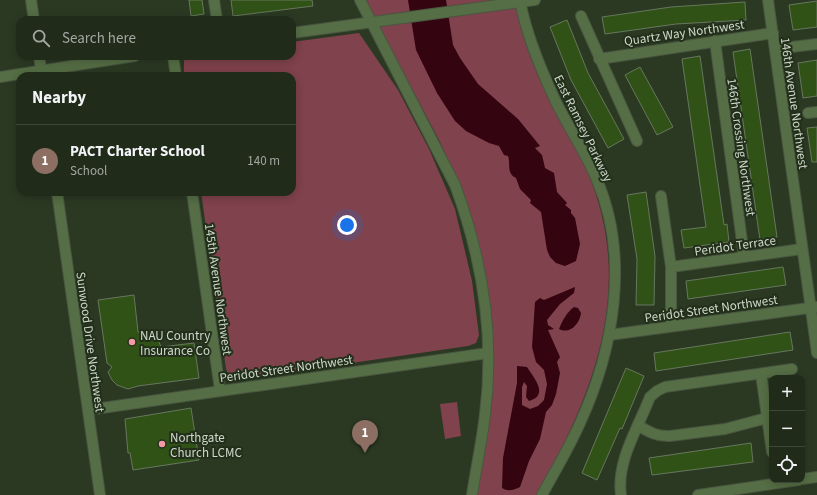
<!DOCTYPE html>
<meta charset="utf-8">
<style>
body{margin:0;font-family:"Source Sans 3",sans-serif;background:#283323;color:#f1f3f6}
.controls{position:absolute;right:12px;bottom:12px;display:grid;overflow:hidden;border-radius:8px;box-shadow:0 2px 10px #0003}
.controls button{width:36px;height:36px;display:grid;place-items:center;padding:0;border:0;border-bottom:1px solid #3d4739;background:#202b1a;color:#f1f3f6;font:20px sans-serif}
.you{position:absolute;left:347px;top:225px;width:14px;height:14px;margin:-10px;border:3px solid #fff;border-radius:50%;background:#1a73e8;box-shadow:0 0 0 6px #1a73e833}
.badge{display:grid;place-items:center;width:26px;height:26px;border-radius:50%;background:#8abfa5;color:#fff;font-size:13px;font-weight:700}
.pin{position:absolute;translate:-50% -33px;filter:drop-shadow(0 1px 2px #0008)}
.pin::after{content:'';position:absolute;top:21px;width:14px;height:12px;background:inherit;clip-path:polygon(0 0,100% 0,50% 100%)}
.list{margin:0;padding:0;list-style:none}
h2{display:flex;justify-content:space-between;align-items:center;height:52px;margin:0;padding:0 16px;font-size:17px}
h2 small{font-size:13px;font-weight:400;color:#a2a7a2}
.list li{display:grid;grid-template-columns:26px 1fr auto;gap:12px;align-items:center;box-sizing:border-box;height:72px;padding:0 16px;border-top:1px solid #3d4739}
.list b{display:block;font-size:15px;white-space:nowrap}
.list p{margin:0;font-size:13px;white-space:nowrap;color:#a2a7a2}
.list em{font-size:13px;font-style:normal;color:#a2a7a2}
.icon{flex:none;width:22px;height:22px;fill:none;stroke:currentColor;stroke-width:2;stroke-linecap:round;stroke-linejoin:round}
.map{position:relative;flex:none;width:817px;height:495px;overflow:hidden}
.search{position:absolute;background:#202b1a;box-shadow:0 2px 10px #0003;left:16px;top:16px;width:280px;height:44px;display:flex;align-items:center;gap:10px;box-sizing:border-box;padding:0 14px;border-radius:12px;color:#a2a7a2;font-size:15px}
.panel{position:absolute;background:#202b1a;box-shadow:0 2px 10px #0003;left:16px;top:72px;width:280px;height:124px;border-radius:12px}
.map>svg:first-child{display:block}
</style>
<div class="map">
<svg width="817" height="495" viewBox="0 0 817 495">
<rect width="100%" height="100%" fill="#2b3923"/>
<g fill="#80424c">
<path d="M365,0H516C523,29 530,59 543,86C558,115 575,143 588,173C636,288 594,393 537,495H477L493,348L458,182L439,140Z"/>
<path d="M359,33L398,90L429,149L455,209L472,281L479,335L476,343L468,346L236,380L230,377L226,369L201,192H292V76H184V61L186,58L198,56H292V42Z"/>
<path d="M457,402L461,436L445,439L440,404Z"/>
</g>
<g fill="#340410">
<path d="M408,0H446L453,45L460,58L478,84L518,119L540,146L535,148L542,155L545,168L554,173L557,192L567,203L565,205L571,210V213L575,218L580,244L576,261L565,266L556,263L550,257L547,250L541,212L530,203L531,200L520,189L516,178C506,173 511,164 508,156L504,155L499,146L489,143L466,131L455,121L437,93L416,50Z"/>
<path d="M575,287L574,293L560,304L547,320L548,325L554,329L548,330L560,357L557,362L560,373L556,394L552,405L546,412L540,439L529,461L520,487C514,490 508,492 502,488L503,458L517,383V366L527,367C533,377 550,395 529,401L526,397L527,386L524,382L522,387V405L530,409L538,406L544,400L547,384L544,370L536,362L532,347L535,302L540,298L544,300Z"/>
<path d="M574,307L578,308L581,313C580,323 570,335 559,329C562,321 567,312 574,307Z"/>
</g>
<g fill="#305217" stroke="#67775e">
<path d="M189,0H202L204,14L191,16Z"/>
<path d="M231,0H312L313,6L233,16Z"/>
<path d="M817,1V27L793,30L789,5Z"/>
<path d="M745,2L746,20L676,24L605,34L602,17L671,7Z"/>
<path d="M567,20L588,73L624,139L608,148L571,80L550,27Z"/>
<path d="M750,49L777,237L760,240L733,52Z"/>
<path d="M700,56L724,225L727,224L729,242L684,248L681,230L706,227L682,59Z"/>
<path d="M817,60V96L803,98L798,63Z"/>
<path d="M640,67L673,127L657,135L625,75Z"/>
<path d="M817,127V162H812L807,128Z"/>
<path d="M646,192L655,256L654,305H636L637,259L627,195Z"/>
<path d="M783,267L786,285L688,299L686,281Z"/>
<path d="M134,295L138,332L152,334L159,342L161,347L194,343L199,378L138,386L128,389L117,385L112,380L108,372L112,367L107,363L98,300Z"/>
<path d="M790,332L793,350L656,371L654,353Z"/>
<path d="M626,368L644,376L622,429L620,428L597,480L582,473Z"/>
<path d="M191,408L199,460L133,470L130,453H128L125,419Z"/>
<path d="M751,443L753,462L652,475L649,458Z"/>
</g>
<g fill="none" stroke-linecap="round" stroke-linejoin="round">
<g stroke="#495641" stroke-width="12">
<g id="minor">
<path d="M31,0L34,20"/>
<path d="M214,0L217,20"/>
<path d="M360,0L455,185C482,258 495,336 485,414C482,441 476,468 472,495"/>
<path d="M520,0C526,35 541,70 556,102C569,128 586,153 597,180C630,257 614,349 580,423C569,448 555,471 542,495"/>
<path d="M768,0L817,353"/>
<path d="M581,16L637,141"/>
<path d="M292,33L535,0"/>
<path d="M715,41L744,256"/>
<path d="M775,49L817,44"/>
<path d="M39,56L42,76"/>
<path d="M173,56L176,76"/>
<path d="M599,59L773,33"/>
<path d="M0,77L135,56"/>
<path d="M808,113L817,112"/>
<path d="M57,192L100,495"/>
<path d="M192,192L220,390"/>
<path d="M661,196L671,267V326"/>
<path d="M671,267L802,249"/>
<path d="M609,335L817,307"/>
<path d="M761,374L772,452"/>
<path d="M88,410L488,353"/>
<path d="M639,426C649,432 658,437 670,436L725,429L767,418"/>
<path d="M802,479L817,477"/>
<path d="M621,495C616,462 638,428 650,397L657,391L665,387L792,369"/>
<path d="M698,495L799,480"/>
</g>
</g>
<use href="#minor" stroke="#556e45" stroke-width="10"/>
</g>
<g fill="#f49aa7" stroke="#222f1a" stroke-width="1.5">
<circle cx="132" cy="342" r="4"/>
<circle cx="162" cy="444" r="4"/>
</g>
<g text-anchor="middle" stroke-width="4" stroke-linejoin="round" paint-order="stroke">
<g font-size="13" fill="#cfd8ca" stroke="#222f1a">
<text transform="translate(684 32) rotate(-8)" y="5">Quartz Way Northwest</text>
<text transform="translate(795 103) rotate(82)" y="5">146th Avenue Northwest</text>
<text transform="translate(584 128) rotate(64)" y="5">East Ramsey Parkway</text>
<text transform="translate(742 147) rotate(82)" y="5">146th Crossing Northwest</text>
<text transform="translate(735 245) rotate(-8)" y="5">Peridot Terrace</text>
<text transform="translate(219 289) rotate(82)" y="5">145th Avenue Northwest</text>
<text transform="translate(711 308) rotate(-8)" y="5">Peridot Street Northwest</text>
<text transform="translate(91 342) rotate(82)" y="5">Sunwood Drive Northwest</text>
<text transform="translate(286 368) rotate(-8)" y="5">Peridot Street Northwest</text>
</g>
<g font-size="13" fill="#cfd8ca" stroke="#222f1a" text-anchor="start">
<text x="140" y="340">NAU Country<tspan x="140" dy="15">Insurance Co</tspan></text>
<text x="170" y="442">Northgate<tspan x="170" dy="15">Church LCMC</tspan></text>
</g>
</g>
</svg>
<div class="controls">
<button>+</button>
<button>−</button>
<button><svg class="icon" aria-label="locate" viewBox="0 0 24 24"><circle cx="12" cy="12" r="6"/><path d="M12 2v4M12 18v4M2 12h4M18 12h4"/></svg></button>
</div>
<div class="you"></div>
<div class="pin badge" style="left:365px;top:453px;background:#8d6e63">1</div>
<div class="search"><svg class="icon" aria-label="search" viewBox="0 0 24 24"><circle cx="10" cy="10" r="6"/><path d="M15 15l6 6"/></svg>Search here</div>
<section class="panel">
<h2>Nearby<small></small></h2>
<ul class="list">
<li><span class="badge" style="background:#8d6e63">1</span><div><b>PACT Charter School</b><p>School</p></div><em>140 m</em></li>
</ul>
</section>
</div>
